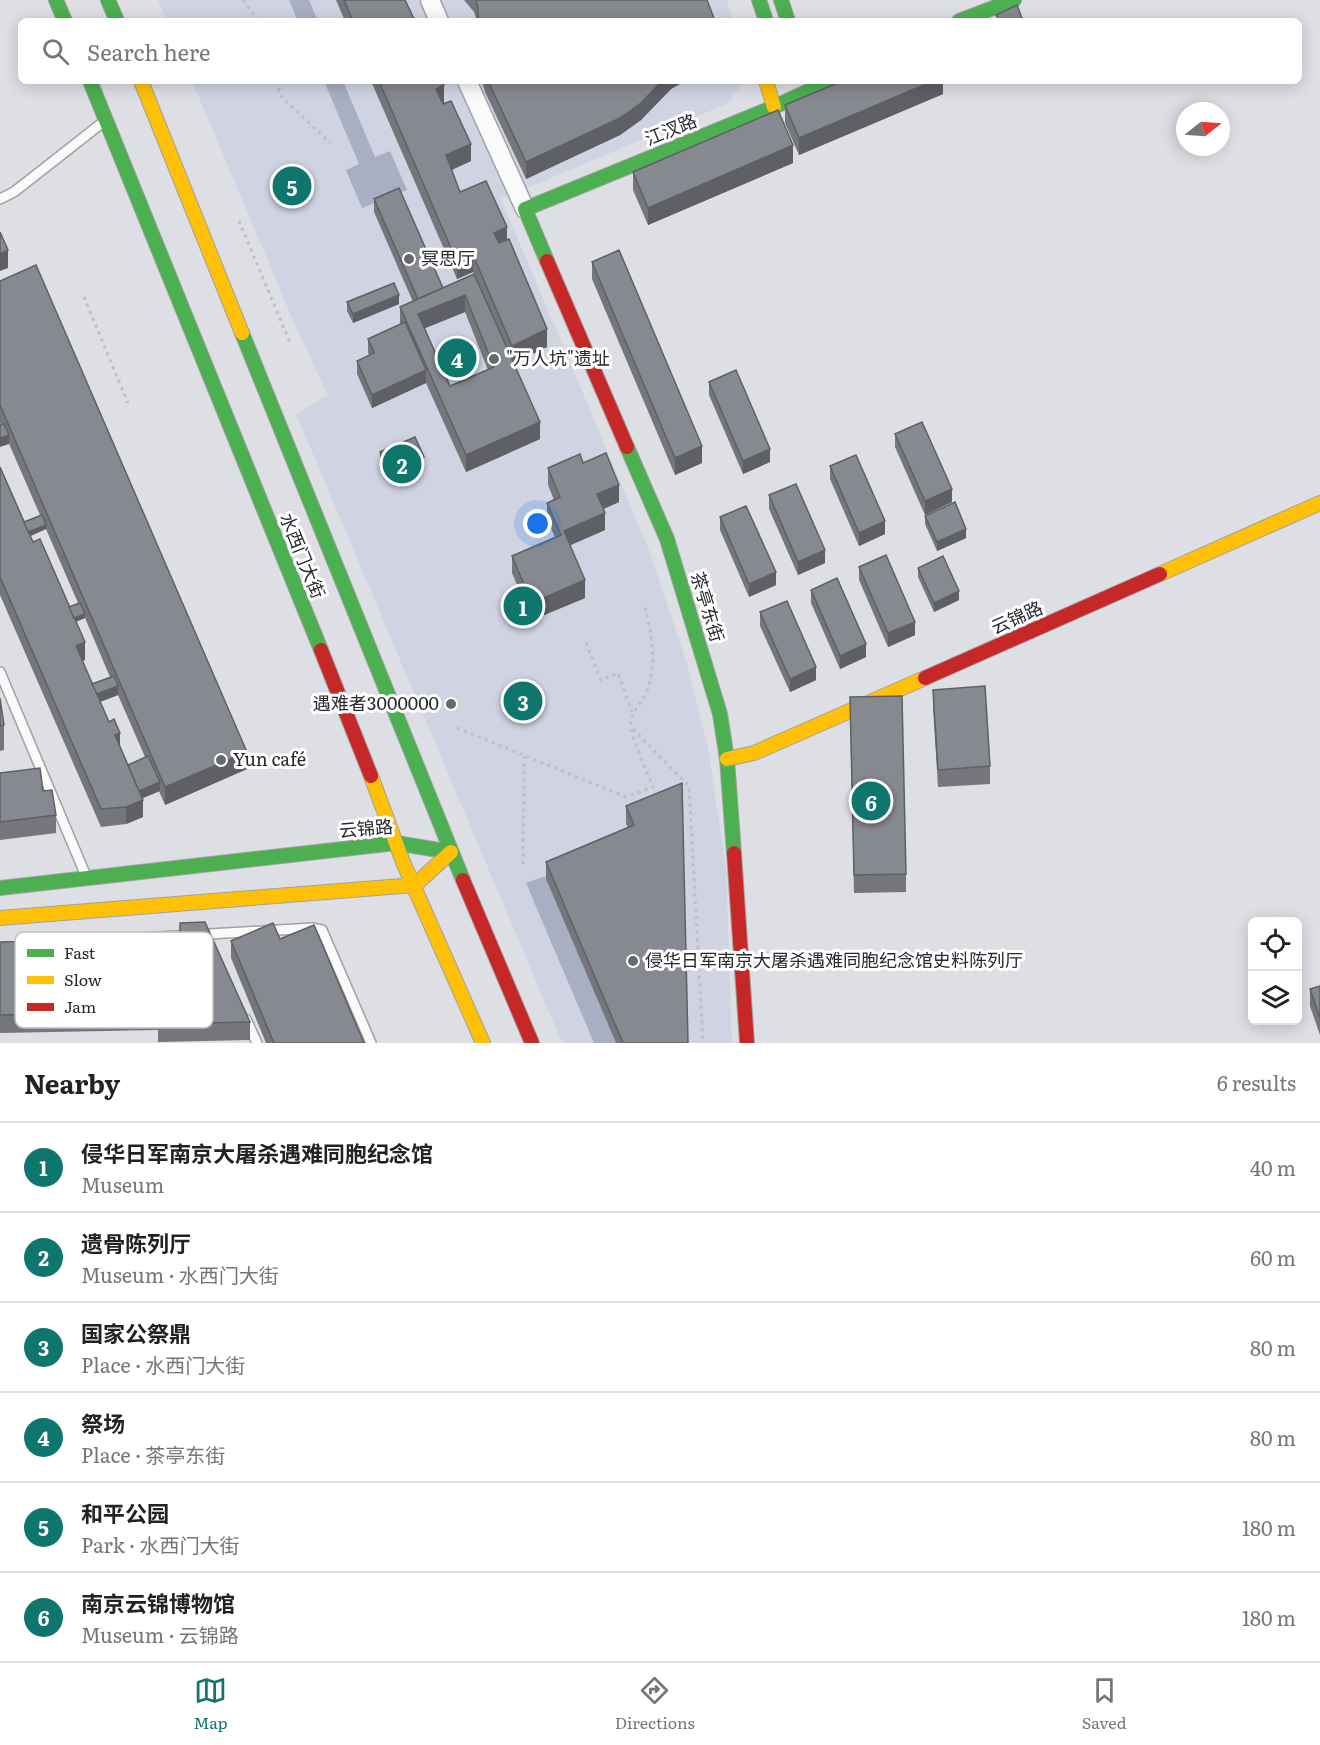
<!DOCTYPE html>
<meta charset="utf-8">
<style>
body{margin:0;font-family:Literata,"Noto Sans SC",serif;background:#f2f2f2;color:#222}
.controls{position:absolute;right:18px;bottom:18px;display:grid;overflow:hidden;border-radius:9px;box-shadow:0 3px 15px #0003}
.controls button{width:54px;height:54px;display:grid;place-items:center;padding:0;border:0;border-bottom:2px solid #e0e0e0;background:#fff;color:#222;font:30px sans-serif}
.compass{position:absolute;left:1176px;top:102px;width:54px;height:54px;border-radius:50%;background:#fff;box-shadow:0 3px 15px #0003;rotate:73deg}
.you{position:absolute;left:538px;top:524px;width:21px;height:21px;margin:-15px;border:4px solid #fff;border-radius:50%;background:#1a73e8;box-shadow:0 0 0 9px #1a73e833}
.badge{display:grid;place-items:center;width:39px;height:39px;border-radius:50%;background:#0f766e;color:#fff;font-size:20px;font-weight:700}
.pin{position:absolute;translate:-50% -50%;border:3px solid #fff;box-shadow:0 2px 6px #0006}
.list{margin:0;padding:0;list-style:none}
h2{display:flex;justify-content:space-between;align-items:center;height:78px;margin:0;padding:0 24px;font-size:26px}
h2 small{font-size:20px;font-weight:400;color:#767676}
.list li{display:grid;grid-template-columns:39px 1fr auto;gap:18px;align-items:center;box-sizing:border-box;height:90px;padding:0 24px;border-top:2px solid #e0e0e0}
.list b{display:block;font-size:22px;white-space:nowrap}
.list p{margin:0;font-size:20px;white-space:nowrap;color:#767676}
.list em{font-size:20px;font-style:normal;color:#767676}
.icon{flex:none;width:33px;height:33px;fill:none;stroke:currentColor;stroke-width:2;stroke-linecap:round;stroke-linejoin:round}
.map{position:relative;flex:none;width:1320px;height:1043px;overflow:hidden}
.search{position:absolute;background:#fff;box-shadow:0 3px 15px #0003;left:18px;right:18px;top:18px;height:66px;display:flex;align-items:center;gap:15px;box-sizing:border-box;padding:0 21px;border-radius:9px;color:#767676;font-size:22px}
.sheet{height:618px;background:#fff}
nav{display:flex;justify-content:space-around;align-items:center;box-sizing:border-box;height:84px;border-top:2px solid #e0e0e0;background:#fff;font-size:16px;color:#767676}
nav a{display:grid;justify-items:center;gap:3px}
nav .on{color:#0f766e}
.map>svg:first-child{display:block}
</style>
<div class="map">
<svg width="1320" height="1043" viewBox="0 0 1320 1043">
<rect width="100%" height="100%" fill="#dedfe4"/>
<g fill="#d0d4e2">
<path d="M158,0H727L733,21H167Z"/>
<path d="M192,81H743L729,103L501,199L649,550L687,663L708,748L726,868L732,1043H562L296,414L328,395L298,332Z"/>
</g>
<g fill="#a9afc3">
<path d="M289,0H309L318,21H298Z"/>
<path d="M324,81H343L375,157L390,151L407,190L362,208L346,170L359,164Z"/>
<path d="M545,876L616,1043H594L526,883Z"/>
</g>
<g fill="none" stroke-linecap="round" stroke-linejoin="round">
<g stroke="#a0a1a4" stroke-width="12">
<g id="lane">
<path d="M0,199L14,192L102,123"/>
<path d="M0,672L86,876"/>
<path d="M91,941L312,928L322,930L371,1043"/>
<path d="M246,1019L257,1043"/>
</g>
</g>
<g stroke="#a0a1a4" stroke-width="21">
<g id="street">
<path d="M430,0L439,21"/>
<path d="M467,81L525,209"/>
</g>
</g>
<g stroke="#a0a1a4" stroke-width="16">
<g id="fast">
<path d="M56,0L65,21"/>
<path d="M108,0L117,21"/>
<path d="M759,0L766,21"/>
<path d="M781,0L788,21"/>
<path d="M959,21L1014,0"/>
<path d="M90,81L321,650"/>
<path d="M547,261L525,209L774,107L830,81"/>
<path d="M242,333L463,880"/>
<path d="M627,447L667,539L720,714L727,759L734,853"/>
<path d="M0,888L396,843L451,852"/>
</g>
</g>
<g stroke="#a0a1a4" stroke-width="16">
<g id="slow">
<path d="M141,81L242,333"/>
<path d="M766,81L774,107"/>
<path d="M1160,574L1320,503"/>
<path d="M727,759L754,753L925,678"/>
<path d="M371,776L403,862L483,1043"/>
<path d="M0,918L415,885L451,852"/>
</g>
</g>
<g stroke="#a0a1a4" stroke-width="16">
<g id="jam">
<path d="M547,261L627,447"/>
<path d="M321,650L371,776"/>
<path d="M925,678L1160,574"/>
<path d="M734,853L747,1043"/>
<path d="M463,880L532,1043"/>
</g>
</g>
<g stroke="#bfbfc0" stroke-width="3" stroke-dasharray="3 4.5" stroke-linecap="butt">
<path d="M243,0L258,21"/>
<path d="M277,81L280,95L330,143"/>
<path d="M239,221L291,345"/>
<path d="M84,297L128,403"/>
<path d="M586,643L601,680L618,673L632,712"/>
<path d="M457,728L626,797L653,787C647,771 632,741 631,725C631,710 641,705 646,693C658,666 652,633 644,605"/>
<path d="M633,729L689,786L703,1043"/>
<path d="M523,864L524,755"/>
</g>
<use href="#lane" stroke="#fafafb" stroke-width="9"/>
<use href="#street" stroke="#fafafb" stroke-width="18"/>
<use href="#fast" stroke="#4caf50" stroke-width="14"/>
<use href="#slow" stroke="#ffc107" stroke-width="14"/>
<use href="#jam" stroke="#c62828" stroke-width="14"/>
</g>
<g fill="#74767c" fill-rule="evenodd">
<path d="M336,0H405L415,21H345Z"/>
<path d="M464,0H707L715,21H477L474,12Z"/>
<path d="M371,81H442L444,103H443L471,161L452,170L460,192L507,239L547,347L514,363L540,439L466,472L426,383L372,408L357,374V361L369,355L368,352V339L400,324V307L413,302L374,212V199L443,288L474,274L473,272L457,279ZM465,312L488,370L450,386L425,328Z"/>
<path d="M482,81H685L671,89L641,120L620,135L526,179L485,92Z"/>
<path d="M943,81V94L799,155L785,123V105Z"/>
<path d="M793,163L648,225L633,190V172Z"/>
<path d="M592,262L702,463L675,475L592,279Z"/>
<path d="M0,281L247,769L165,805L159,791L142,798L143,817L126,824L101,827L0,595V467L24,522L40,515L0,423ZM46,529L78,603L69,607L30,536ZM85,618L110,677L92,684L82,661L85,660L76,622ZM118,695L145,757L128,765L100,702Z"/>
<path d="M347,302L399,304L353,323L347,311Z"/>
<path d="M709,382L770,462L743,474L709,395Z"/>
<path d="M895,434L952,502L925,515L895,447Z"/>
<path d="M380,452L424,466L389,482L380,461Z"/>
<path d="M583,463L619,502L604,509L605,530L570,545L585,598L532,620L512,573V556L555,537L547,520V503L554,500L548,485V468Z"/>
<path d="M830,466L885,534L859,546L830,479Z"/>
<path d="M769,495L825,563L798,575L769,509Z"/>
<path d="M925,516L966,538L937,551L925,524Z"/>
<path d="M720,517L776,585L749,597L720,530Z"/>
<path d="M859,567L915,635L888,647L859,580Z"/>
<path d="M918,568L959,600L934,612L918,577Z"/>
<path d="M811,590L866,657L840,669L811,603Z"/>
<path d="M760,612L816,680L790,692L760,626Z"/>
<path d="M933,690L990,766V784L938,787L933,707Z"/>
<path d="M0,698L4,725V750L0,751Z"/>
<path d="M850,714L906,874V892L854,893Z"/>
<path d="M0,773L43,791L56,815V833L0,840Z"/>
<path d="M682,783L688,1043H616L546,879V862L628,827L626,824V806Z"/>
<path d="M280,939L364,1043H266L231,958V941Z"/>
<path d="M0,942L168,959L250,1022V1040L158,1042V1030L0,1033Z"/>
<path d="M1320,986V1035L1310,1006V989Z"/>
</g>
<g fill="#5e6065">
<path d="M662,81H685L671,89L641,120L620,135L526,179V162Z"/>
<path d="M933,81H943V94L799,155V138Z"/>
<path d="M444,85V103L436,106V89Z"/>
<path d="M471,144V161L446,172V155Z"/>
<path d="M793,145V163L648,225V208Z"/>
<path d="M507,227V245L494,250V233Z"/>
<path d="M8,250V268L0,271V254Z"/>
<path d="M473,255V272L457,279V262Z"/>
<path d="M399,295V304L353,323V314Z"/>
<path d="M465,295V312L418,331V314Z"/>
<path d="M547,329V347L512,363V346Z"/>
<path d="M426,370V383L372,408V395Z"/>
<path d="M540,422V439L466,472V455Z"/>
<path d="M9,435V444L0,447V438Z"/>
<path d="M702,446V463L675,475V458Z"/>
<path d="M770,449V462L743,474V461Z"/>
<path d="M424,457V466L389,482V473Z"/>
<path d="M619,485V502L597,511V494Z"/>
<path d="M952,489V502L925,515V501Z"/>
<path d="M605,513V530L564,548V531Z"/>
<path d="M885,521V534L859,546V533Z"/>
<path d="M46,525V529L24,539V534Z"/>
<path d="M966,529V538L937,551V542Z"/>
<path d="M825,550V563L798,575V562Z"/>
<path d="M776,572V585L749,597V584Z"/>
<path d="M585,580V598L532,620V603Z"/>
<path d="M959,591V600L934,612V603Z"/>
<path d="M85,614V618L69,624V620Z"/>
<path d="M915,622V635L888,647V633Z"/>
<path d="M85,642V660L76,663V646Z"/>
<path d="M866,644V657L840,669V656Z"/>
<path d="M816,667V680L790,692V679Z"/>
<path d="M118,686V695L94,704V695Z"/>
<path d="M120,733V750L115,735Z"/>
<path d="M247,752V769L165,805V787Z"/>
<path d="M160,782V791L136,801V792Z"/>
<path d="M143,800V817L126,824V807Z"/>
</g>
<g fill="#878990" stroke="#5e6065" stroke-width="1.5" fill-rule="evenodd">
<path d="M344,0H405L415,21H353Z"/>
<path d="M476,0H707L715,21H478V7Z"/>
<path d="M1017,5L1023,21H999L996,15Z"/>
<path d="M379,81H442L444,85L436,89L443,104L451,101L471,144L446,155L460,192L486,181L507,227L494,233L499,243L509,239L547,329L512,346L473,255L457,262Z"/>
<path d="M488,81H662L641,103L620,118L526,162Z"/>
<path d="M842,81H933L799,138L785,105Z"/>
<path d="M778,110L793,145L648,208L633,172Z"/>
<path d="M399,188L443,288L418,299L374,199Z"/>
<path d="M0,232L8,250L0,254Z"/>
<path d="M619,250L702,446L675,458L592,262Z"/>
<path d="M36,265L247,752L165,787L0,405V281Z"/>
<path d="M474,274L540,422L466,455L400,307ZM465,295L494,367L450,386L418,314Z"/>
<path d="M394,283L399,295L353,314L347,302Z"/>
<path d="M405,322L426,370L372,395L357,361L374,353L368,339Z"/>
<path d="M736,370L770,449L743,461L709,382Z"/>
<path d="M922,422L952,489L925,501L895,434Z"/>
<path d="M4,424L9,435L0,438V425Z"/>
<path d="M415,437L424,457L389,473L380,452Z"/>
<path d="M606,453L619,485L597,494L605,513L564,531L585,580L532,603L512,556L561,535L547,503L560,497L548,468L580,454L583,463Z"/>
<path d="M856,455L885,521L859,533L830,466Z"/>
<path d="M0,467L33,542L40,539L85,642L76,646L109,722L114,719L120,733L115,735L143,800L126,807L101,809L0,577Z"/>
<path d="M796,484L825,550L798,562L769,495Z"/>
<path d="M955,502L966,529L937,542L925,516Z"/>
<path d="M746,506L776,572L749,584L720,517Z"/>
<path d="M42,515L46,525L28,532L24,522Z"/>
<path d="M886,555L915,622L888,633L859,567Z"/>
<path d="M943,556L959,591L934,603L918,568Z"/>
<path d="M837,578L866,644L840,656L811,590Z"/>
<path d="M787,601L816,667L790,679L760,612Z"/>
<path d="M80,603L85,614L74,618L69,607Z"/>
<path d="M114,676L118,686L97,694L92,684Z"/>
<path d="M985,686L990,766L938,770L933,690Z"/>
<path d="M902,696L906,874L854,875L850,697Z"/>
<path d="M0,698L4,725L0,726Z"/>
<path d="M148,756L160,782L139,791L128,765Z"/>
<path d="M40,768L43,791L52,790L56,815L0,822V773Z"/>
<path d="M682,783L688,1043H623L546,862L634,825L626,806Z"/>
<path d="M205,922L250,1022L158,1024V1012L0,1015V942L168,939V959H180V923Z"/>
<path d="M273,923L280,939L314,925L364,1043H274L231,941Z"/>
<path d="M1320,986V1018L1310,989Z"/>
</g>
<g fill="#68696c" stroke="#fff" stroke-width="2">
<circle cx="409" cy="259" r="6"/>
<circle cx="494" cy="359" r="6"/>
<circle cx="451" cy="704" r="6"/>
<circle cx="221" cy="760" r="6"/>
<circle cx="633" cy="961" r="6"/>
</g>
<g text-anchor="middle" stroke-width="6" stroke-linejoin="round" paint-order="stroke">
<g font-size="18" fill="#28292c" stroke="#fff">
<text transform="translate(671 130) rotate(-22)" y="6">江汊路</text>
<text transform="translate(302 556) rotate(68)" y="6">水西门大街</text>
<text transform="translate(707 607) rotate(73)" y="6">茶亭东街</text>
<text transform="translate(1017 618) rotate(-24)" y="6">云锦路</text>
<text transform="translate(366 829) rotate(-5)" y="6">云锦路</text>
</g>
<g font-size="18" fill="#28292c" stroke="#fff" text-anchor="start">
<text x="421" y="265">冥思厅</text>
<text x="506" y="365">"万人坑"遗址</text>
<text x="439" y="710" text-anchor="end">遇难者3000000</text>
<text x="233" y="766">Yun café</text>
<text x="645" y="967">侵华日军南京大屠杀遇难同胞纪念馆史料陈列厅</text>
</g>
</g>
<rect x="15" y="932" width="198" height="96" rx="9" fill="#fff" stroke="#bebfc0" stroke-width="1.5"/>
<rect x="27" y="949" width="27" height="8" fill="#4caf50"/>
<rect x="27" y="976" width="27" height="8" fill="#ffc107"/>
<rect x="27" y="1003" width="27" height="8" fill="#c62828"/>
<g font-size="16" fill="#28292c">
<text x="64" y="959">Fast</text>
<text x="64" y="986">Slow</text>
<text x="64" y="1013">Jam</text>
</g>
</svg>
<div class="controls">
<button><svg class="icon" aria-label="locate" viewBox="0 0 24 24"><circle cx="12" cy="12" r="6"/><path d="M12 2v4M12 18v4M2 12h4M18 12h4"/></svg></button>
<button><svg class="icon" aria-label="layers" viewBox="0 0 24 24"><path d="M12 4l9 5-9 5-9-5zM3 14l9 5 9-5"/></svg></button>
</div>
<svg class="compass" viewBox="-18 -18 36 36"><path d="M0-13l5 13h-10z" fill="#e53935"/><path d="M0 13l5-13h-10z" fill="#767676"/></svg>
<div class="you"></div>
<div class="pin badge" style="left:523px;top:606px">1</div>
<div class="pin badge" style="left:402px;top:464px">2</div>
<div class="pin badge" style="left:523px;top:701px">3</div>
<div class="pin badge" style="left:457px;top:358px">4</div>
<div class="pin badge" style="left:292px;top:186px">5</div>
<div class="pin badge" style="left:871px;top:801px">6</div>
<div class="search"><svg class="icon" aria-label="search" viewBox="0 0 24 24"><circle cx="10" cy="10" r="6"/><path d="M15 15l6 6"/></svg>Search here</div>
</div>
<section class="sheet">
<h2>Nearby<small>6 results</small></h2>
<ul class="list">
<li><span class="badge">1</span><div><b>侵华日军南京大屠杀遇难同胞纪念馆</b><p>Museum</p></div><em>40 m</em></li>
<li><span class="badge">2</span><div><b>遗骨陈列厅</b><p>Museum · 水西门大街</p></div><em>60 m</em></li>
<li><span class="badge">3</span><div><b>国家公祭鼎</b><p>Place · 水西门大街</p></div><em>80 m</em></li>
<li><span class="badge">4</span><div><b>祭场</b><p>Place · 茶亭东街</p></div><em>80 m</em></li>
<li><span class="badge">5</span><div><b>和平公园</b><p>Park · 水西门大街</p></div><em>180 m</em></li>
<li><span class="badge">6</span><div><b>南京云锦博物馆</b><p>Museum · 云锦路</p></div><em>180 m</em></li>
</ul>
</section>
<nav>
<a class="on"><svg class="icon" aria-label="map" viewBox="0 0 24 24"><path d="M3 6l6-2 6 2 6-2v14l-6 2-6-2-6 2zM9 4v14M15 6v14"/></svg>Map</a>
<a><svg class="icon" aria-label="directions" viewBox="0 0 24 24"><path d="M12 3l9 9-9 9-9-9zM9 14v-3h6M13 9l2 2-2 2"/></svg>Directions</a>
<a><svg class="icon" aria-label="saved" viewBox="0 0 24 24"><path d="M7 4h10v16l-5-4-5 4z"/></svg>Saved</a>
</nav>
